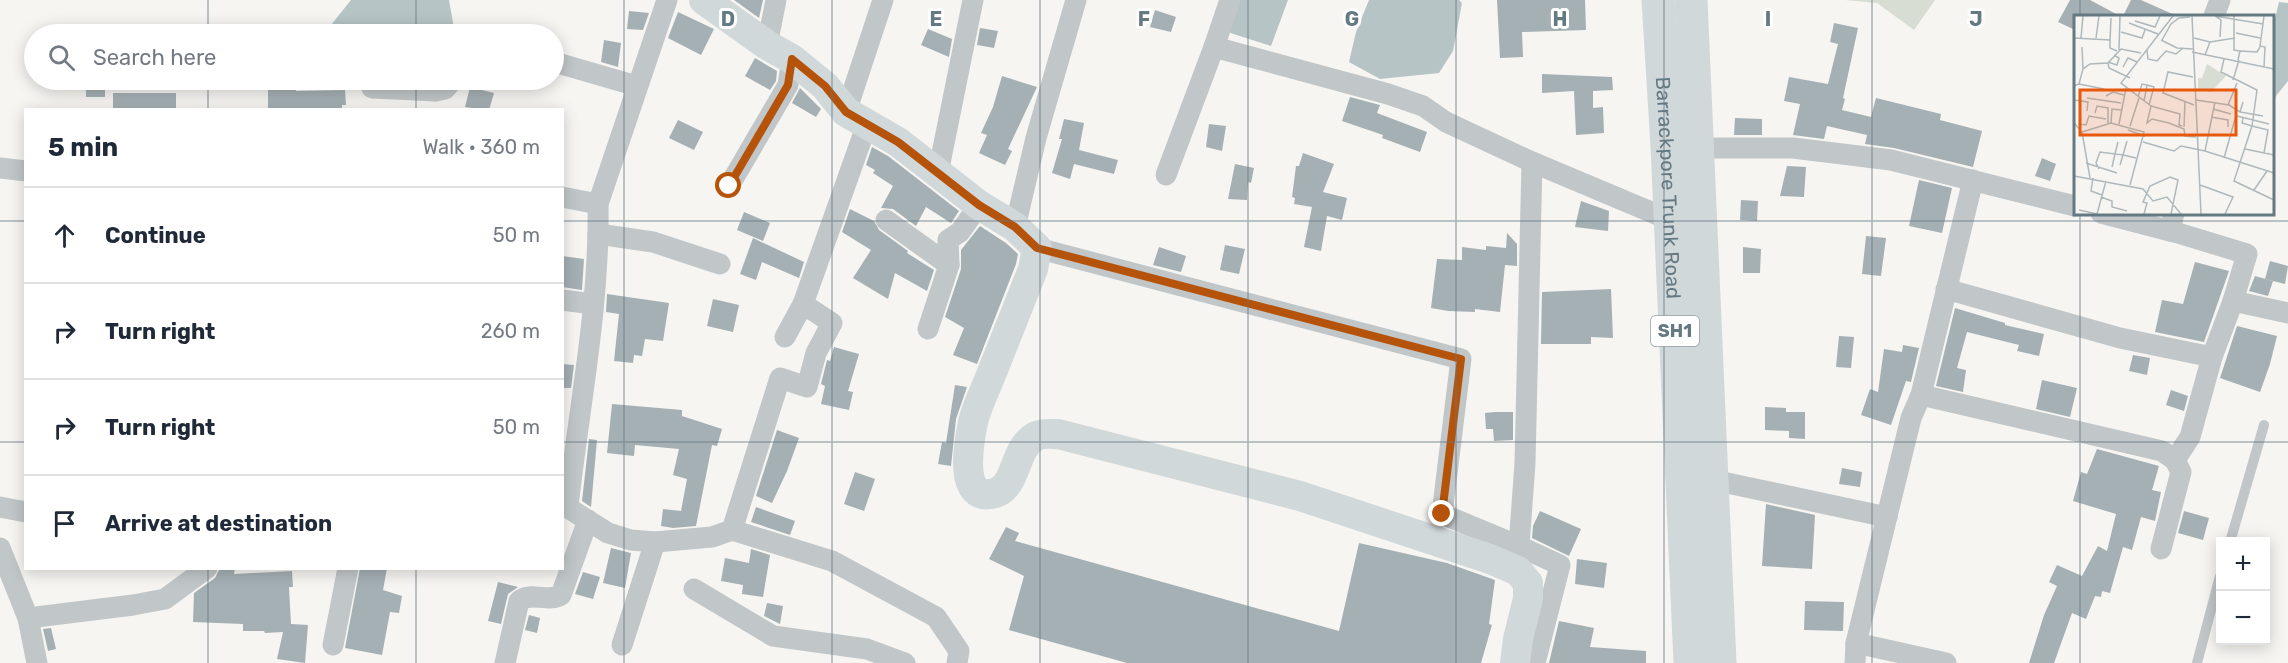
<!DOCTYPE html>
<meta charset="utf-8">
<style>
body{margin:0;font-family:Rubik,sans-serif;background:#f2f2f3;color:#1f2937}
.controls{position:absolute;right:18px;bottom:18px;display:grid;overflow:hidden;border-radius:0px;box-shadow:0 3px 15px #0003}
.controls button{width:54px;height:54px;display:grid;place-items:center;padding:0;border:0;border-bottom:2px solid #e0e1e3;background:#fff;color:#1f2937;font:30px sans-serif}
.stop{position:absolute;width:18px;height:18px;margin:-14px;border:4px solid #b45309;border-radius:50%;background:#fff}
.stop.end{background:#b45309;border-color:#fff;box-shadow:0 2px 6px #0008}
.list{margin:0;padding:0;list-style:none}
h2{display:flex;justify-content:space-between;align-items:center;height:78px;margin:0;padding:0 24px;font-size:26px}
h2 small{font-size:20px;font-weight:400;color:#747a83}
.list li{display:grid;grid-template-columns:39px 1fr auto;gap:18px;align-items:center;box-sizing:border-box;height:96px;padding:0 24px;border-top:2px solid #e0e1e3}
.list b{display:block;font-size:22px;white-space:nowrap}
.list em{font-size:20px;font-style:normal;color:#747a83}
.icon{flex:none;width:33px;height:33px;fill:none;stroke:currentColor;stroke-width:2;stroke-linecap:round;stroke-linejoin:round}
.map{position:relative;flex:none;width:2288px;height:663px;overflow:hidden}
.search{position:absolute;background:#fff;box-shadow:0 3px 15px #0003;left:24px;top:24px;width:540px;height:66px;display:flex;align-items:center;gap:15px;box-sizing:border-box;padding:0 21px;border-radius:33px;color:#747a83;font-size:22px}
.panel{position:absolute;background:#fff;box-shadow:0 3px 15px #0003;left:24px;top:108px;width:540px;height:462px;border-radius:0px}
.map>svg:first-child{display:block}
</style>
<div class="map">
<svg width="2288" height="663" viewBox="0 0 2288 663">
<rect width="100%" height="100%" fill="#f6f5f2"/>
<path fill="#d8ddd3" d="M1845,0H1935L1914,30L1877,3Z"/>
<g fill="#b6c4c6">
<path d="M351,0H449L455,34H328L327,30Z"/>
<path d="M1228,0H1288L1271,46L1221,30Z"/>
<path d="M1369,0H1459L1462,3L1453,51L1439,73L1380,79L1349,62L1356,32Z"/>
<path d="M2279,2L2288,3V81L2276,96L2272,108V31Z"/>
</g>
<g fill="#a5b0b4">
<path d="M734,0H763L759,18Z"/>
<path d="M1497,0H1585L1586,30L1522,32L1523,57L1500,58Z"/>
<path d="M2070,0H2090L2120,16H2075L2073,29L2058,22Z"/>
<path d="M2131,0H2141L2177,16H2123Z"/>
<path d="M1155,10L1176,17L1171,32L1150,27Z"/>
<path d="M629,11L649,13L643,30L627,29Z"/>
<path d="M678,12L714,29L701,55L668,38Z"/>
<path d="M1834,23L1858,28L1843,98L1845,99L1842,110L1871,117L1876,98L1941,114L1940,120L1982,131L1973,167L1894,148L1865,144L1867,135L1827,126L1824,139L1793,135L1800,104L1784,101L1789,77L1828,84L1838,44L1830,42Z"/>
<path d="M980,28L998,31L994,48L977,45Z"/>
<path d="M928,29L952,39L949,57L921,45Z"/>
<path d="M604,40L621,43L618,67L601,62Z"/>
<path d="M755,58L777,71L776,81L770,90L745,76Z"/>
<path d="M1542,74L1612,77L1613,90L1593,91V108L1603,107L1604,133L1576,135L1574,91L1542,93Z"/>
<path d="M1002,76L1037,87L1008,149L1012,151L1005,165L979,153L987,135L981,133L993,107Z"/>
<rect x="86" y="80" width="19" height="17"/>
<path d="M268,80H296V91L345,90L346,105H342V110H268Z"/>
<path d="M470,87L494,93L489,110L465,107Z"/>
<path d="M800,88L821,109L816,117L792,103Z"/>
<rect x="113" y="93" width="63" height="17"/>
<path d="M1350,97L1380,105L1377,113L1427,132L1420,152L1382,138L1383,135L1342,121Z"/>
<path d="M1735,118L1762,119V135H1734Z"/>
<path d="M1064,119L1084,123L1079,150L1118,160L1114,174L1074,164L1070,179L1052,173L1062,139H1059Z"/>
<path d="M678,120L703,132L694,150L669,138Z"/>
<path d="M1209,124L1226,126L1222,151L1206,147Z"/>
<path d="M872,147L888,156L959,211L951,223L926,207L916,226L893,209L881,208L893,186L873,173L875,170L866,165Z"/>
<path d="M1303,153L1334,164L1323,192L1347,198L1342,220L1327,216L1321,251L1304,247L1312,207L1294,204L1295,198L1292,197L1296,166H1299Z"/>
<path d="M2042,158L2056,164L2050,181L2035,176Z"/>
<path d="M1235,164L1254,168L1251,183L1248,182L1247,200L1228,199Z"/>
<path d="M1787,166L1806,167L1804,197L1780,196Z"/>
<path d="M1919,180L1952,188L1942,233L1909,226Z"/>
<path d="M1741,200L1758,201L1757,221L1740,220Z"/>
<path d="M1581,201L1609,211L1608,231L1575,227Z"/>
<path d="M850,209L874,221L879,230L908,251L907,253L934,270L927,291L895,273L888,299L853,278L871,250L842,232Z"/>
<path d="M744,212L770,223L763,241L737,230Z"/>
<path d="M980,226L1006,243L1018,254L1016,264L977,364L953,355L964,328L945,317L961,269V250Z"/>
<path d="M1507,233L1517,244V266L1505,265L1500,312L1475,309V312L1448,311L1431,308L1437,259L1462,260V247L1486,250V246L1506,248Z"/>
<path d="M1866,236L1886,238L1881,276L1862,274Z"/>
<path d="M753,238L804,262L799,278L762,262L756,280L740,274Z"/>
<path d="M1225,245L1245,249L1239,274L1220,270Z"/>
<path d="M1159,247L1186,256L1181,272L1153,265Z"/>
<path d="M1743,247L1761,249L1760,273H1743Z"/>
<path d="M562,256L584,259L582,290L562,287Z"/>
<path d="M2270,261L2288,266L2285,284L2265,279Z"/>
<path d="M2195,262L2229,271L2204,342L2155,332L2162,300L2183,304Z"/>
<path d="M2255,276L2273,281L2268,296L2249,291Z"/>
<path d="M1611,289L1613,338L1591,337V344H1541L1542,292Z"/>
<path d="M607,294L669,303L663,341L645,339L642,356L634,355L633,363L614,361L619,314L606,312Z"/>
<path d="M713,299L739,305L733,332L707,326Z"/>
<path d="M1955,308L2005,323V325L2044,334L2039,356L2017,351L2019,345L1967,332L1957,368L1966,370L1963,392L1936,386Z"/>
<path d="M2237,326L2277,336L2270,364L2260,392L2220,378Z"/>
<path d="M1839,336L1854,337L1851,368L1836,367Z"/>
<path d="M1903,345L1919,348L1911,382L1906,381L1891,425L1861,415L1870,389L1878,392L1884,349L1902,352Z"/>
<path d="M834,347L859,354L848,391L853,392L849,410L821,404L825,386L821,384L827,360L830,361Z"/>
<path d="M2133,355L2150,358L2147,375L2129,371Z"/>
<path d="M562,364L574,365L571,388H562Z"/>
<path d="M2042,380L2077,388L2070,417L2036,409Z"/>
<path d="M955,385L967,387L956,419L951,466L938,464L942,442L946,443Z"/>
<path d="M2171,390L2188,396L2184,411L2166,405Z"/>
<path d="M612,404L682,410V416L722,429L717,446L712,445L696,526L673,528L661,526L663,509L681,511L687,479L673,475L679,449L635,445L634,456L607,453Z"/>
<path d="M1765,407L1786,408V412H1805V439L1789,438V431L1765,430Z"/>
<path d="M1495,412H1513V440L1494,441L1493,429H1486L1485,413Z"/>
<path d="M777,430L799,438L787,471L772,503L756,496Z"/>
<path d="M589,439L597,440L591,507L582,501Z"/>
<path d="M2097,449L2159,466L2152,490L2161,492L2155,521L2141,517L2132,550L2123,547L2110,593L2102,591L2101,597L2095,596L2086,619L2072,613L2054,663H2029L2044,615L2057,586L2049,582L2057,565L2082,576L2098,546L2107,551L2116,514L2073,501L2081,472L2087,474Z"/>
<path d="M1842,468L1862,472L1860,487L1839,484Z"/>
<path d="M855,472L875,479L864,511L844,504Z"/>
<path d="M1766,504L1815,515L1812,569L1762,566Z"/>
<path d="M756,507L795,521L790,535L751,522Z"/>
<path d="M1540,511L1581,529L1569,556L1532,538L1533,526Z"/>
<path d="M2184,511L2209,518L2203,540L2178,533Z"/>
<path d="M1006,527L1019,533L1015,541L1339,631L1359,543L1447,563L1495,580L1489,624L1492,625L1481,663H1127L1009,630L1024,576L989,559Z"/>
<path d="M611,548L631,553L625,588L603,583Z"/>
<path d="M751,549L770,555L763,597L742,594L743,585L721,581L725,558L749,563Z"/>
<path d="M1577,559L1607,563L1604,588L1575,584Z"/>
<path d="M220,568H235L234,574L292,571L293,587H289L291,624L308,625L305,663L277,659L283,632L265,633L264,631H243V624L193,622L194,593L215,578Z"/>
<path d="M360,568H387L383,590L402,596L399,613L390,612L382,655L345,648Z"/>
<path d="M583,572L600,577L593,599L575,594Z"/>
<path d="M498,582L518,587L508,594L501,624L488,621Z"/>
<path d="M1805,601L1844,602L1843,631L1804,630Z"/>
<path d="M767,603L783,606L780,624L764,616Z"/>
<path d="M529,615L540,618L537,633L525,630Z"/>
<path d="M1559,621L1594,628L1590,647L1646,651V663H1549Z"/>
<path d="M51,628L56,649L48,651L43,629Z"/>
</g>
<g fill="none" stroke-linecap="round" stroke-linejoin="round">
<g stroke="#c1c6c8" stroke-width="10">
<path d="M2230,542L2264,425"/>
<path d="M2197,663L2220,576"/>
</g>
<g stroke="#c1c6c8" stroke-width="21">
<path d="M1230,0L1214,47L1388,94L1423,106L1446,122L1532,162L1670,220"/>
<path d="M2214,16L2220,0"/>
<path d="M767,45L776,0"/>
<path d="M554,62L637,86"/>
<path d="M372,88L436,91L445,89L453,80"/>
<path d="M846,112L883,0"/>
<path d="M1699,148H1793L1891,160L2075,206"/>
<path d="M1532,162L1525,463L1519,546L1560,565L1535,663"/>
<path d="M0,168L26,171"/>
<path d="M938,173L973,0"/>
<path d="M1166,175L1214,47"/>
<path d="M729,186L788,85L792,59"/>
<path d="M562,197L598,204"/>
<path d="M2101,213L2178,233L2247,254L2233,301L2288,313"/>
<path d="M886,220L949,265L948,240L960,232L979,205"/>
<path d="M1015,227L1036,138L1076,0"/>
<path d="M2170,231L2174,213"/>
<path d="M598,234L653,242L720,264"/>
<path d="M1037,248L1461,359L1442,514L1519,546"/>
<path d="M1946,289L2120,338L2212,357"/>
<path d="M562,300L593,304"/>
<path d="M928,329L949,265"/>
<path d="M785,337L803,304"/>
<path d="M1921,395L2162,451L2175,460L2181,472L2161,549"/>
<path d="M2175,460L2190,437L2212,357L2233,301"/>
<path d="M1713,480L1887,517"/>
<path d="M562,504L608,533L631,540L655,542L712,537L732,530L832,561L936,617L959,651L957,663"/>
<path d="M0,507L26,512"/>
<path d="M568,507C579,406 600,306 598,204L667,0"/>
<path d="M732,530L780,378L807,387L816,353L832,323L803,304L867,124"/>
<path d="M0,548L28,618L37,663"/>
<path d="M694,589L773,636L867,649L905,663"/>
<path d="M28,618L133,605L165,599L207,568"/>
<path d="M1856,643L1946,663"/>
<path d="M333,645L348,568"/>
<path d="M622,645L655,542"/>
<path d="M505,663L519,601C531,591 548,603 561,595L588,520"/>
<path d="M1855,663L1856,643L1911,418L1921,395L1973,180"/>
</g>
<path stroke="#d1d8da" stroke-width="30" d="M704,0L767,45L792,59L825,86L846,112L898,142L979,205L1015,227L1037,248L1033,269C1019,305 1005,340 991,375C985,390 977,406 973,422C969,442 957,504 995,493C1018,486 1013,448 1036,436C1042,433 1052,434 1058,434L1300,496L1490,559L1518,571L1528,583V599L1518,639L1515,663"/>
<g stroke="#d1d8da" stroke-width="33">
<path id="s1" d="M1658,0L1667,146L1690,663"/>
<path d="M1691,0L1720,663"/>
</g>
</g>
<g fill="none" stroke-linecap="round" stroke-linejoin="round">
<path stroke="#b45309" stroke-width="8" d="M729,186L788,85L792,59L825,86L846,112L898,142L979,205L1015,227L1037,248L1461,359L1442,514"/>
</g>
<path fill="none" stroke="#657983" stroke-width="1.5" stroke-opacity="0.55" d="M208,0V34M416,0V34M624,0V663M832,0V663M1040,0V663M1248,0V663M1456,0V663M1664,0V663M1872,0V663M2080,0V16M208,80V110M416,80V110M2080,213V663M0,221H26M562,221H2288M0,442H26M562,442H2288M208,568V663M416,568V663"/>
<g text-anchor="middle" stroke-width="6" stroke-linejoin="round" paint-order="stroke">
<rect fill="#fff" stroke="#93a1a8" stroke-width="1.5" x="1651" y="316" width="48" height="30" rx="4.5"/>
<g font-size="18" font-weight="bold" fill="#657983">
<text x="1675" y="337">SH1</text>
</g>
<g font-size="20" fill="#657983" stroke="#fff">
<text dy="7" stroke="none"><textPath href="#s1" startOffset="188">Barrackpore Trunk Road</textPath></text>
</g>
</g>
<g transform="translate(2074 15)">
<rect width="200" height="200" fill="#f6f5f2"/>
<path d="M133,49L152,61L137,77L124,74V63H128Z" fill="#d8ddd3"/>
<path fill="none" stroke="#afb8bc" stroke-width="1.5" d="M99,1L47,68L77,91L73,108L78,104L95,108L110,114L111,121L122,122M118,1L127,199M141,1L189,9M141,1L147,5L146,22M160,1V35L166,36L164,45M190,1L186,31L191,32L190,52M61,6L81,12L86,1M55,8L84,19M47,17L68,23L71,15M162,18L186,23M0,23L36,25V33L43,36M7,23L9,1M22,23L25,1M120,23L136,27L131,40M87,25L103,33L119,34M88,25L97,9L105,3L116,2M36,26L37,3M136,27L161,23M8,32L9,54M45,35L46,1M73,35L74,44L83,46L92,36L102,39L109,33M166,36L183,37L186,32M118,37L200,54M150,44L147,57L183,75L178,111L168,108L169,103M34,47L43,50L45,43L40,40M34,48L35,53L56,63M49,52L54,43L63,47M119,62L94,57L89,78L120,90M159,65L165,45M5,69L30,74M73,70L80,72L75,90M0,71L5,69L9,54L16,49L34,48L47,34L67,38M32,81L39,77L50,80M64,82L68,69L73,70L70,86M13,83L47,88M0,85L14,87L13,96M122,85L155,90L166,97M169,87L166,97L189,101M154,90L163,68M77,91L106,99L105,110L108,111M139,94L157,99M21,98L23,91L34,93V109M163,101L195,109M137,102L154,105V112M0,108L8,117L16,163M37,108L38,94L47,95M5,109L12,110L15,101L32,104M45,109L52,73M56,111L65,83M110,112L111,86M54,115L71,121M8,117L37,108L70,117L56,170M69,127L100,136L107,131L131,136L200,158M171,134L200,140M131,136L141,87M190,138L194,115L178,111L160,166L200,185M150,143L161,104M12,148L43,158M46,150L49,140L62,143M38,152L41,139L49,140L53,126M25,154L22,148L26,137L41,139L44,127M0,161L69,174L79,186L93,182L107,199M19,163L17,176L28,180M126,170L159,182L151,199M180,175L193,156M27,182L38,186V192L53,196M5,195L23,199M23,199L32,166M70,199L73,188L69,187L76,171L96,162L104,165L97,199"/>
<path fill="#e8590c" fill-opacity="0.15" stroke="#e8590c" stroke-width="3" d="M6,75H162V120H6Z"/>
<rect width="200" height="200" fill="none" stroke="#657983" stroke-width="3"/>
</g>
<g font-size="20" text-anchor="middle" font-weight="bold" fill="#657983" stroke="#fff" stroke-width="6" stroke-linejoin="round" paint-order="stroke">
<text x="728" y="26">D</text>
<text x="936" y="26">E</text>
<text x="1144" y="26">F</text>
<text x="1352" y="26">G</text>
<text x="1560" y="26">H</text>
<text x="1768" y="26">I</text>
<text x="1976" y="26">J</text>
</g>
</svg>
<div class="controls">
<button>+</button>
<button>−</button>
</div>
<div class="stop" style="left:729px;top:186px"></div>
<div class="stop end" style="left:1442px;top:514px"></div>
<div class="search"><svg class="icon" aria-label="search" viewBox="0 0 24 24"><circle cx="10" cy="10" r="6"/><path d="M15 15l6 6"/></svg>Search here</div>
<section class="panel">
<h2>5 min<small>Walk · 360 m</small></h2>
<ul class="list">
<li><svg class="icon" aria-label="ahead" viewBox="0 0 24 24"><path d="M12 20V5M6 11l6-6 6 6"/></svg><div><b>Continue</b></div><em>50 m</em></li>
<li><svg class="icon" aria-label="right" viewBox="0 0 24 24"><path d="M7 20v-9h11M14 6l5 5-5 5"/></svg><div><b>Turn right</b></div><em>260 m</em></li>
<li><svg class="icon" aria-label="right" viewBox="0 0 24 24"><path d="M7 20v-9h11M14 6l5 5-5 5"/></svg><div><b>Turn right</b></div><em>50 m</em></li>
<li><svg class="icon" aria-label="arrive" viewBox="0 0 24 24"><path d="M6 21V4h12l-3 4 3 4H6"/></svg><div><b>Arrive at destination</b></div></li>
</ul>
</section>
</div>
